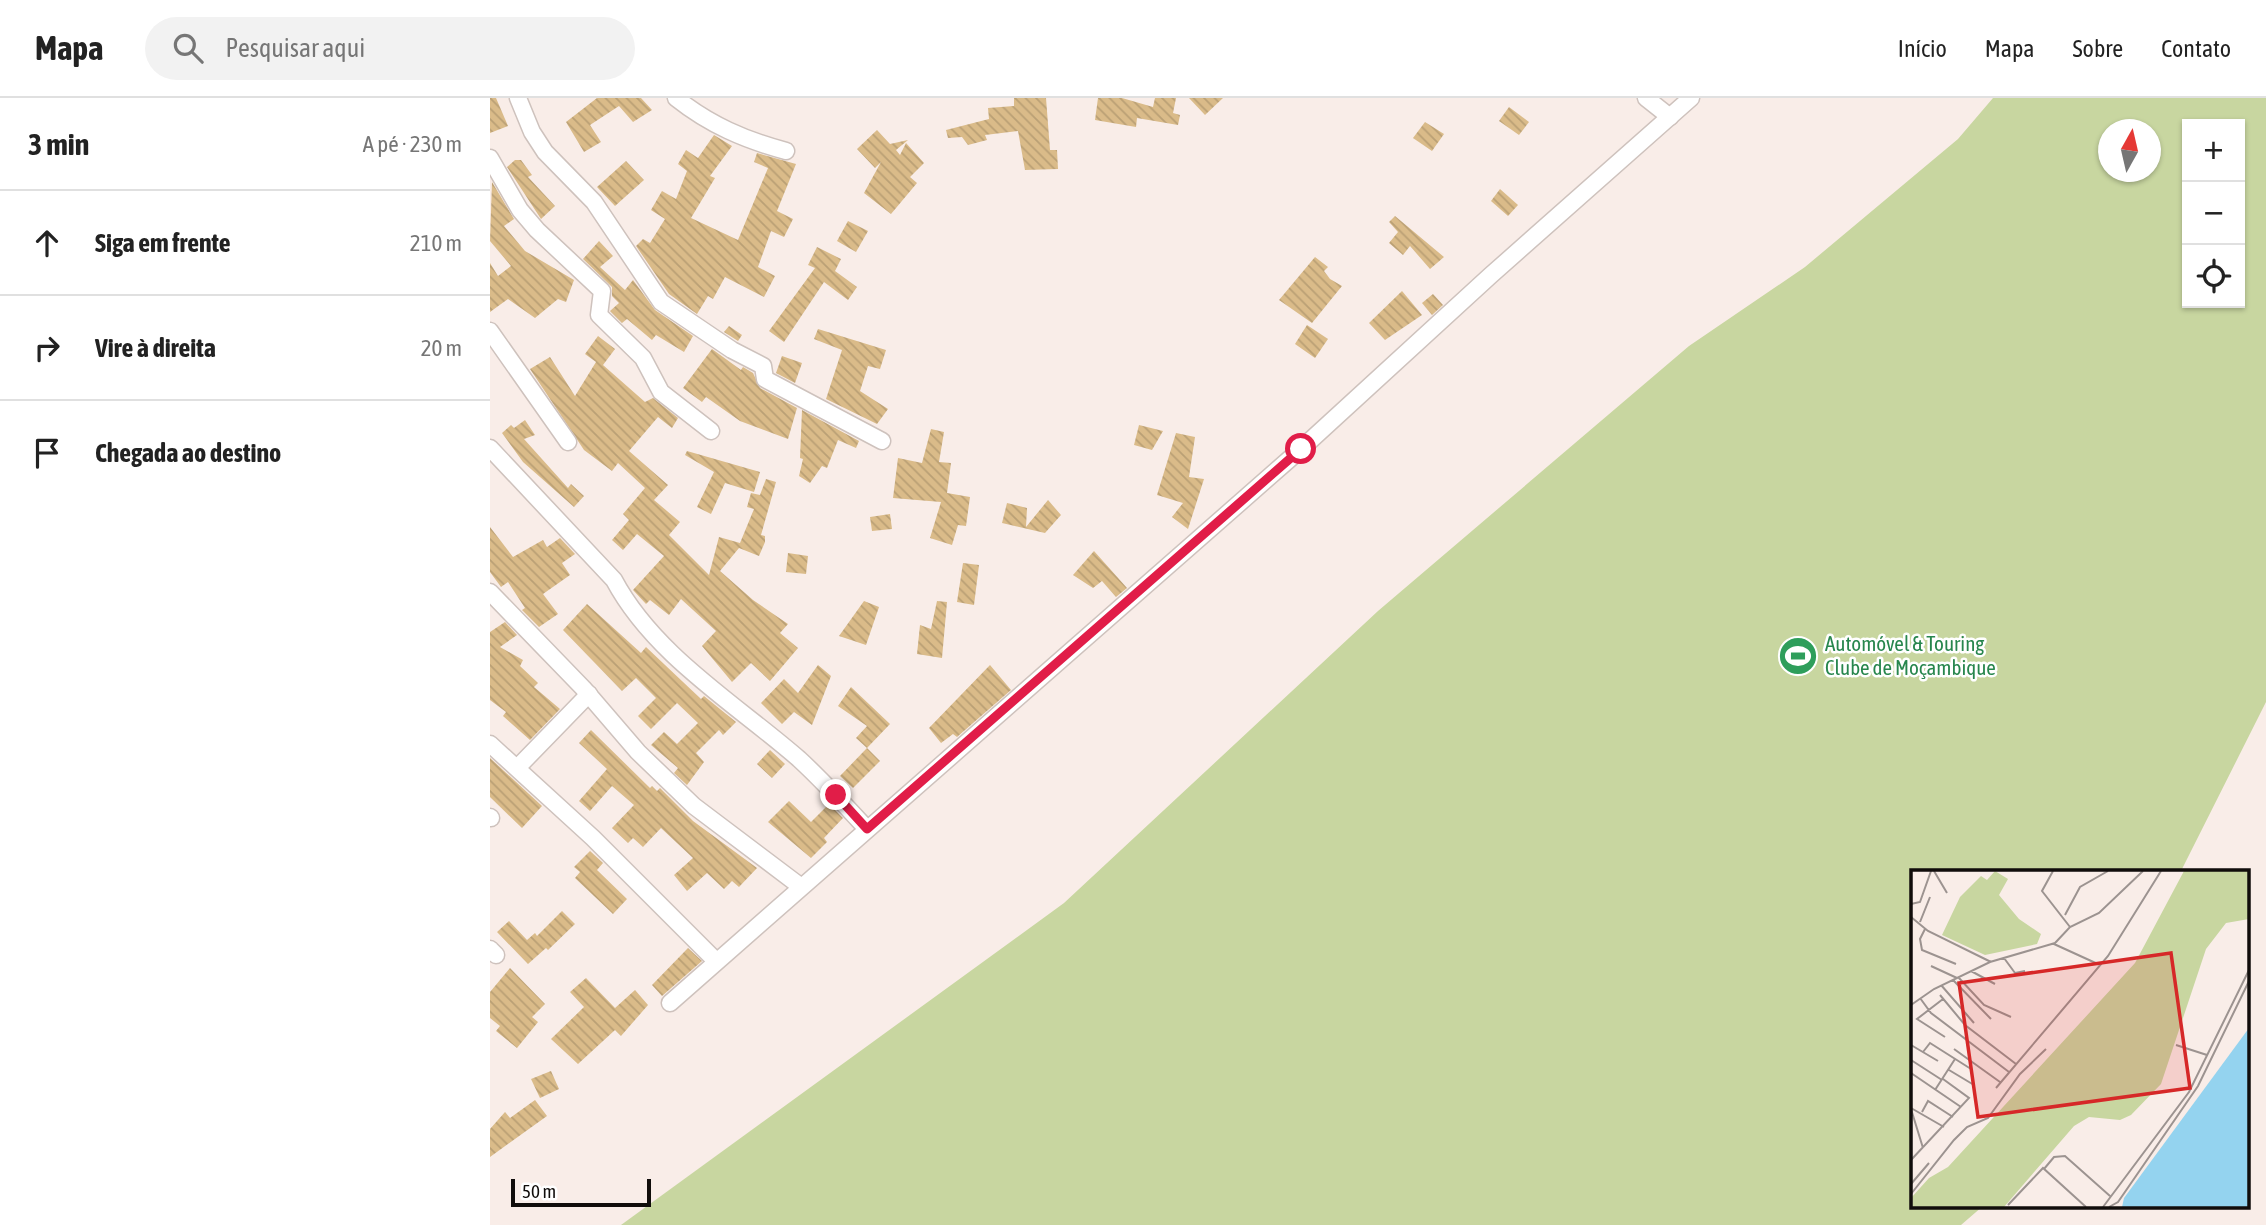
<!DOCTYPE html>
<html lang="pt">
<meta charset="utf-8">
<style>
body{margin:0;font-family:"Asap Condensed",sans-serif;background:#f2f2f2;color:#222}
.controls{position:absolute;right:21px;top:21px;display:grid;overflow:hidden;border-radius:0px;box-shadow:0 2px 5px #0004}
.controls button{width:63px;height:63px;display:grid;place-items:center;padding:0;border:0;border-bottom:2px solid #e0e0e0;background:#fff;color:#222;font:35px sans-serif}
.compass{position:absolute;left:1608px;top:21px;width:63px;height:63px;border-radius:50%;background:#fff;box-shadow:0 2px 5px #0004;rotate:8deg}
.scale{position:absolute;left:21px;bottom:18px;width:140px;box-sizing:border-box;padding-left:7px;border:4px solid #110d0b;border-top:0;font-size:19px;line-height:24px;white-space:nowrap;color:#110d0b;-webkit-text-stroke:5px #fff;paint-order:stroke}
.stop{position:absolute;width:21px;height:21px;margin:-16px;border:5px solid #e11d48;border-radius:50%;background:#fff}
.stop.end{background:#e11d48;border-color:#fff;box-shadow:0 2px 7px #0008}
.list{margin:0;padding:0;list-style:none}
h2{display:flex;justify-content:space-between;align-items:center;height:91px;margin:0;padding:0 28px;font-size:30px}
h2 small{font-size:23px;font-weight:400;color:#767676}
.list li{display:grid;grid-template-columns:46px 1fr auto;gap:21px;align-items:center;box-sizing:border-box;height:105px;padding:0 28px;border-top:2px solid #e0e0e0}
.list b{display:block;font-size:26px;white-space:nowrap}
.list em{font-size:23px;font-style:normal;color:#767676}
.icon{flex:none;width:38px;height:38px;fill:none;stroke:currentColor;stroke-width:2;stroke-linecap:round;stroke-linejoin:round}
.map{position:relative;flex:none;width:1776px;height:1127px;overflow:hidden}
header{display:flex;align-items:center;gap:42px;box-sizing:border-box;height:98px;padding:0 35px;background:#fff;border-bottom:2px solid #e0e0e0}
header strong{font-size:33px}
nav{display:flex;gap:38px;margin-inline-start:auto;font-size:24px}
.search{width:490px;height:63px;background:#f2f2f2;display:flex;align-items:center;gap:18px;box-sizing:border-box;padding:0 24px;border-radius:38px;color:#767676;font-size:26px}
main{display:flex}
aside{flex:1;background:#fff}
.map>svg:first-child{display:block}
</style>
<header>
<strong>Mapa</strong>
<div class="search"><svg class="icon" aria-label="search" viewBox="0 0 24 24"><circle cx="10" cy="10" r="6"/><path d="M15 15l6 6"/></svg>Pesquisar aqui</div>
<nav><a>Início</a><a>Mapa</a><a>Sobre</a><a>Contato</a></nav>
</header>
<main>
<aside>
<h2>3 min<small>A pé · 230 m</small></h2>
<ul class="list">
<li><svg class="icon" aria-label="ahead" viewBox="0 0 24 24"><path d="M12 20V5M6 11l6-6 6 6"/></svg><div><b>Siga em frente</b></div><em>210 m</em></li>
<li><svg class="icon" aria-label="right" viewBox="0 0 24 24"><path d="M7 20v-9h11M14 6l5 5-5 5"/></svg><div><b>Vire à direita</b></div><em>20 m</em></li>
<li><svg class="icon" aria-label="arrive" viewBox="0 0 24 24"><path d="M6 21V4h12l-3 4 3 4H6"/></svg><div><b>Chegada ao destino</b></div></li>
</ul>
</aside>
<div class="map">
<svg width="1776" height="1127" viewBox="0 0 1776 1127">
<defs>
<pattern id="building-back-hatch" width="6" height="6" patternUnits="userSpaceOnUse" patternTransform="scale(1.75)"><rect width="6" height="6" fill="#dabb89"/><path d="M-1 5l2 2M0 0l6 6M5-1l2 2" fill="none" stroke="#baa075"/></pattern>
</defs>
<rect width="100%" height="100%" fill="#f9ede8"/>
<path fill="#c8d6a0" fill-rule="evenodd" d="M1503,0H1776V604L1691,773L1422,774V1108H1493L1471,1127H131L574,805L888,513L1199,248L1315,169L1468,41ZM1697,26H1750V205H1697ZM1618,32H1660V74H1618Z"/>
<g fill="url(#building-back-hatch)">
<path d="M0,0H6L18,28L0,35Z"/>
<path d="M107,0H151L162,12L143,24L129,8L100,27L111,44L94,54L76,24Z"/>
<path d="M524,0H556L560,52H567L568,71L535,72L528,33L495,37L497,42L478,47L472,39L458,40L456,32L499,21L498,10L524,8Z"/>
<path d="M608,0H632L663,9L665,0H686L683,15L690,17L688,27L647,20L646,29L605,22Z"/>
<path d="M699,0H733L715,17Z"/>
<path d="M1019,9L1039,24L1029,37L1009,23Z"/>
<path d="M935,24L954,36L942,53L923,40Z"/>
<path d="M387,32L400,46L418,42L406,52L410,57L416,45L434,65L420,79L427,85L401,116L374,95L391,64L385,70L367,51Z"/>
<path d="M224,37L242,48L220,78L225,80L201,120L248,142L278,70L264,64L267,55L306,66L287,113L303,121L294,139L281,133L268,169L285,178L274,199L235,179L223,201L218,198L207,216L179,196L146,148L153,141L160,145L175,121L161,112L172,93L186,101L197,73L188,66L196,52L208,60Z"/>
<path d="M25,62H31L42,77L38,79L65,108L51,121L17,69Z"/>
<path d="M136,63L154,82L125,108L107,89Z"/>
<path d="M2,84L24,121L14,128L35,153L84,182L76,204L68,201L45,220L18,201L0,214V165L8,178L21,168L0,143Z"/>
<path d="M1010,91L1028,107L1018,118L1001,103Z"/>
<path d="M905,118L954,159L940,171L920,148L913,157L899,145L908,134L899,124Z"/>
<path d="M358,123L378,133L366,154L347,143Z"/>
<path d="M109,143L123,158L110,169L135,192L143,182L165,212L203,238L194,254L166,237L162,242L137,221L132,225L120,213L129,205L122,198V189L93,161Z"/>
<path d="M327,149L351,161L345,173L367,189L358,202L334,184L294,244L279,233L325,170L318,167Z"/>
<path d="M825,159L838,169L834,173L840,181L852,188L822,225L789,202Z"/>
<path d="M912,193L932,217L895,242L879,225Z"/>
<path d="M943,196L953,207L942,217L932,205Z"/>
<path d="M817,227L838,241L825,260L805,246Z"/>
<path d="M239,228L252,237L248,243L234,234Z"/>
<path d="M328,231L396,252L390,271L378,268L370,293L398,311L387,326L336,301L352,252L324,241Z"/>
<path d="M108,238L125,251L113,267L155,304L163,300L188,320L182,330L168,319L139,353L178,387L164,402L190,424L179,437L219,477L229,439L250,445L264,411L257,409L261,395L270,397L276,381L286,384L271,437L275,438V444L269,458L249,450L230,473L263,502L298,526L290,535L308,550L280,583L261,565L242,584L212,548L226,533L191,501L179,517L160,502L156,506L143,492L174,458L147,436L133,452L122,442L139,422L133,416L155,390L128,365L122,373L94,352L40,271L60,259L85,298L106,264L95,256Z"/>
<path d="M222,251L251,272L253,269L263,275L270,290L307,310L298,341L250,323L216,299L212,304L193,290Z"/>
<path d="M292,258L312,265L305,285L286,275Z"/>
<path d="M312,312L369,343L366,350L348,342L337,370L332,368L320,385L309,378L313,361L310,360Z"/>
<path d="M35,322L45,337L34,341L78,390L81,386L94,398L84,409L33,364L12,335L21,327L24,330Z"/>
<path d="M649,327L673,333L662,352L644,347Z"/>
<path d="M441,331L454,334L449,364L461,365L457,395L480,399L476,428L468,427L462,447L440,440L451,404L403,400L408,360L432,365Z"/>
<path d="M686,335L705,339L699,379L714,381L698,431L682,419L693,405L667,397Z"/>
<path d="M197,353L270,374L264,394L235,385L221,416L207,409L224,374L195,357Z"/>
<path d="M558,402L571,417L555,435L512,425L517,405L537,410L536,429Z"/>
<path d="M400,416L402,431L382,433L380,419Z"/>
<path d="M0,429L23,459L53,442L57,449L70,440L85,456L72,465L80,477L53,496L68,516L49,529L32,512L35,510L18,484L11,489L0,474Z"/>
<path d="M604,453L637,490L626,499L612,483L603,490L583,477Z"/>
<path d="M298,455L318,458L316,476L296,474Z"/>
<path d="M473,465L489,467L484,507L467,504Z"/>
<path d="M374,503L389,509L376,547L349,538Z"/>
<path d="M447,503L457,504L452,560L427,556L430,527L441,531Z"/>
<path d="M97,506L151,555L156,549L211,601L214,598L246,624L233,637L229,632L206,655L214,664L197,687L184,675L188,670L161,647L174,634L187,646L208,625L187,605L161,631L148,618L166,600L146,580L132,593L73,532Z"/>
<path d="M15,524L27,537L10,549L33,562L30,568L48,585L44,589L70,611L40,642L13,618L16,614L0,602V534Z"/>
<path d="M328,567L341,578L322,627L304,614L292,626L271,605L294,581L308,595Z"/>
<path d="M500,567L521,592L467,639L463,636L451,645L439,630Z"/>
<path d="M361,589L400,626L377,650L366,640L377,628L348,608Z"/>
<path d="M101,632L160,690L162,688L167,693L170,690L203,723L267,770L249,789L242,783L234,791L217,775L197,793L184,777L203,760L171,730L153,749L143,740L138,745L122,730L144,707L122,688L100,713L89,703L117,671L89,645Z"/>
<path d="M377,650L390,663L363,690L350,678Z"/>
<path d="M280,652L295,666L282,680L267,666Z"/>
<path d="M0,660L52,708L32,730L0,699Z"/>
<path d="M299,703L321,724L339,706L353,720L334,740L337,744L321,760L278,724Z"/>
<path d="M100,753L113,765L107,772L137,801L123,816L85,780L90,774L84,769Z"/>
<path d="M72,813L85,826L58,852L56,850L38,866L7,834L19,823L37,842L45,835L47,838Z"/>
<path d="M198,850L212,863L172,898L162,887Z"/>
<path d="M20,870L55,906L42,919L48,924L27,950L6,933L10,928L0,920V894Z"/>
<path d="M96,880L125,910L145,892L158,907L131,938L125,932L88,966L61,941L94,909L80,894Z"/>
<path d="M61,973L69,991L50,1000L41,981Z"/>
<path d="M45,1002L57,1018L0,1059V1031L15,1014L20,1020Z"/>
</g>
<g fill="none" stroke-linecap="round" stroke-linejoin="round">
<g stroke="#cec2bd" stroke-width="19">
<g id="street">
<path d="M28,0L42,34L55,54L104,104L171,204L242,252L273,268L275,281L392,343"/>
<path d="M186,0C220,27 255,42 296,53"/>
<path d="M1156,0L1180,19"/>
<path d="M0,60L30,112L47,132L112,193L109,217L153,260L171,294L221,333"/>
<path d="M0,233L78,344"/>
<path d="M0,350L124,482C164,557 246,606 309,661C333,683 355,707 377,731"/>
<path d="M0,494L93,590L148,654L204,708L310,788"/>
<path d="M0,646L103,740L226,863"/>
<path d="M27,670L99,596"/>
<path d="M0,719L1,720"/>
<path d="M0,851L6,857"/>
<path d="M180,905L811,351L1001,177L1201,0"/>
</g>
</g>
<use href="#street" stroke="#fff" stroke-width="16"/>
</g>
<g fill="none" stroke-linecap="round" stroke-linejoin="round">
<path stroke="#e11d48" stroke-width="9" d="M346,697L377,731L811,351"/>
</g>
<defs>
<g id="stadium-disc" transform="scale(2.0125)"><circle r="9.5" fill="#2e9e5b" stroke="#fff"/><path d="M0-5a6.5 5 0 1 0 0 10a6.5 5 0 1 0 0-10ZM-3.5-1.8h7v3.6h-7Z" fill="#fff"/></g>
</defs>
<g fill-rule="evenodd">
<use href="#stadium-disc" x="1308" y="558"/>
</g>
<g text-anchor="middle" stroke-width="5" stroke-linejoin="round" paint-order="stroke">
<g font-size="21" fill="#27864d" stroke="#fff" text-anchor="start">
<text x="1335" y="553">Automóvel &amp; Touring<tspan x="1335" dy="24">Clube de Moçambique</tspan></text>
</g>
</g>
<g transform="translate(1421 772)">
<rect width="338" height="338" fill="#f9ede8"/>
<path d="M273,1H338V49L315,53L295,79L250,214L220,245L209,250L178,247L163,256L93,337H0V328L18,308L37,297L224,93Z" fill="#c8d6a0"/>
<path d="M84,1L97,9L88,25L108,49L130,64L126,74L74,85L31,65L49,27L70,6L76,10Z" fill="#c8d6a0"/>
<path d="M338,158V337H211L213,328Z" fill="#94d3ef"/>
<path fill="none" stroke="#9c9390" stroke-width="2" d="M23,1L36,23M142,1L131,21L159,57M0,34L9,32L20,1M154,45L169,17L197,1M0,47L17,61L80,92M9,52L19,27M14,59L9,69L11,80L45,94M143,74L189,95M93,88L104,103L114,101M20,96L46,108M60,101L84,114M48,108L73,135L100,147M42,110L80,149M30,115L63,153M29,125L54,155L105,194M9,128L20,143L98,202M32,129L6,149L34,167M0,135L23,119L79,92L144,73L159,57L188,43L232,1M0,175L27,191M265,175L296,185M43,179L89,212M12,182L19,173L60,199M0,190L31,210M38,200L63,215M0,203L50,237M85,218L197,86L250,1M24,220L44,189M0,238L33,257M0,239L12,278M11,242L17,231L42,247M0,290L58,228L32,209M133,299L143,287L154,286L199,326M0,314L18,293M0,324L43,270L56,257L77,248L109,204L135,179M97,335L132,298L175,337M192,337L278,222L338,100M198,337L207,332L287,216L338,111"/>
<path fill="#d62828" fill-opacity="0.15" stroke="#d62828" stroke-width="3.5" d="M260,83L279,218L67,247L48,113Z"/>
<rect width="338" height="338" fill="none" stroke="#110d0b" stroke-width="3.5"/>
</g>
</svg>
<div class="controls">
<button>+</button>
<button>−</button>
<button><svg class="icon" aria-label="locate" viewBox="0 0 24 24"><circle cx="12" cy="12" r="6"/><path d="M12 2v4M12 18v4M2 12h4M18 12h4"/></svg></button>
</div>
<svg class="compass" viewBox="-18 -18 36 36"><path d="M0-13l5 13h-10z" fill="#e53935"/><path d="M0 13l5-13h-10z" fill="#767676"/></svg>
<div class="scale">50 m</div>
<div class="stop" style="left:811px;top:351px"></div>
<div class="stop end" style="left:346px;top:697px"></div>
</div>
</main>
